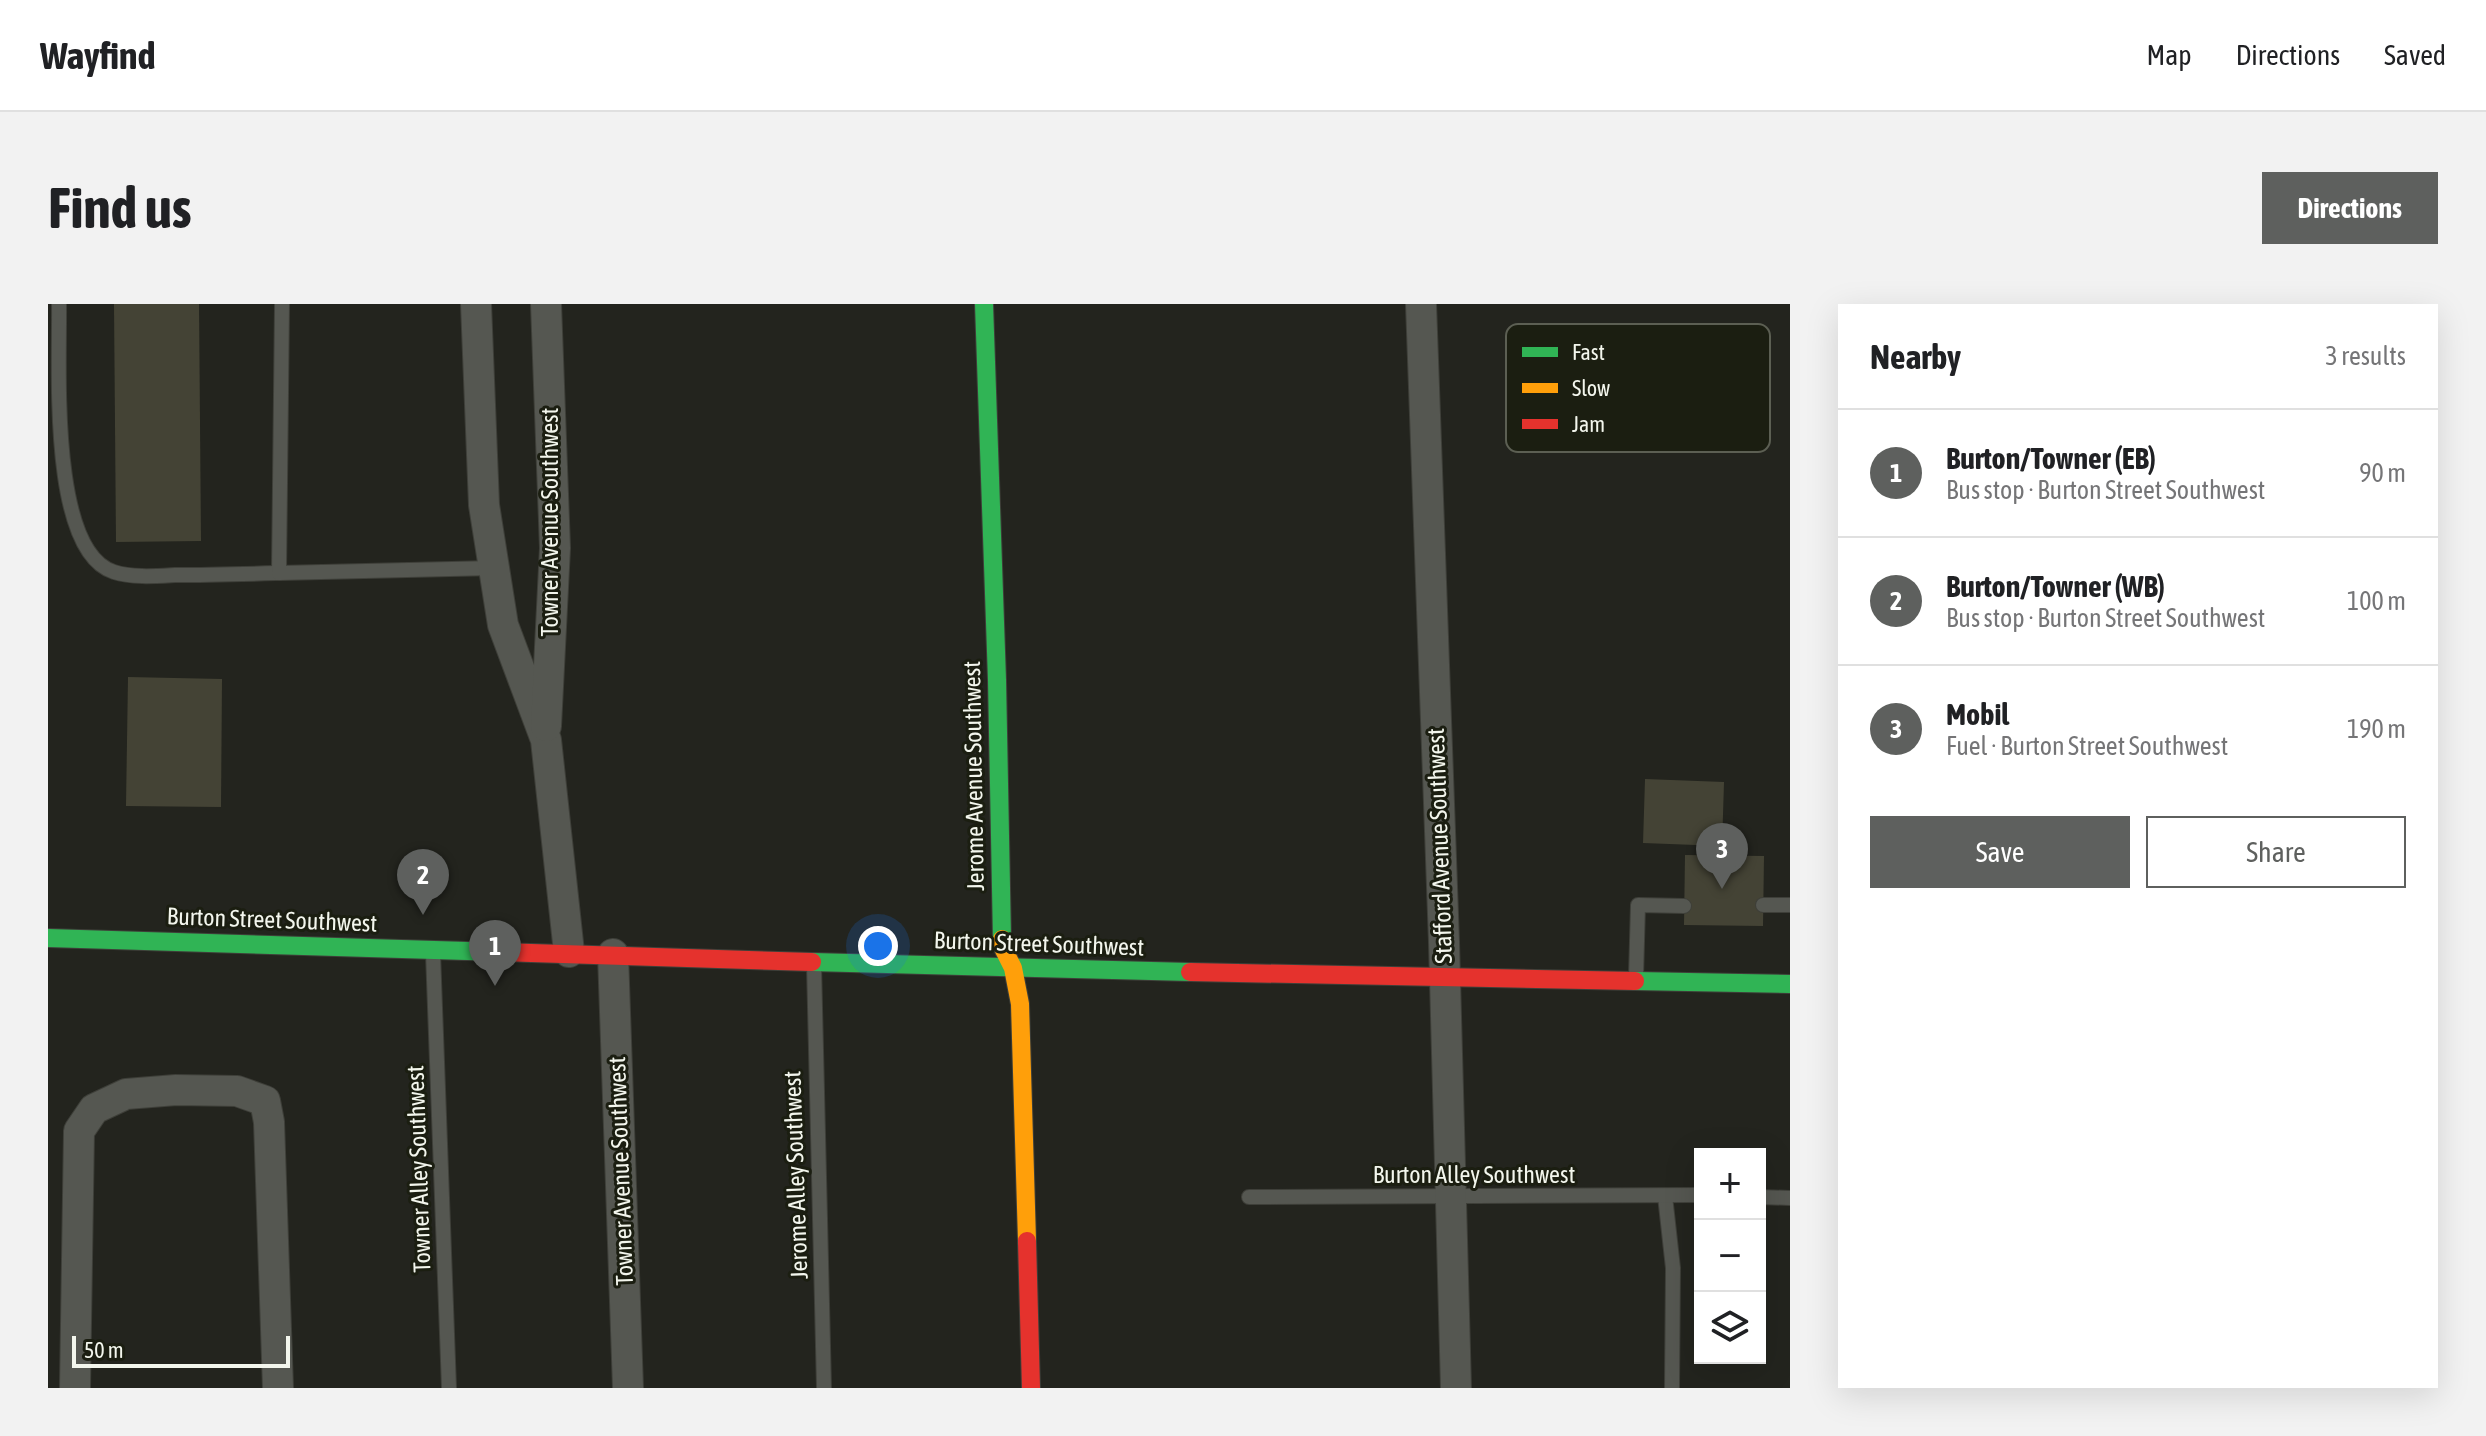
<!DOCTYPE html>
<meta charset="utf-8">
<style>
body{margin:0;font-family:"Asap Condensed",sans-serif;background:#f2f2f2;color:#202124}
.controls{position:absolute;right:24px;bottom:24px;display:grid;overflow:hidden;border-radius:0px;box-shadow:0 8px 32px #0002}
.controls button{width:72px;height:72px;display:grid;place-items:center;padding:0;border:0;border-bottom:2px solid #e0e0e0;background:#fff;color:#202124;font:40px sans-serif}
.scale{position:absolute;left:24px;bottom:20px;width:218px;box-sizing:border-box;padding-left:8px;border:4px solid #f3f6ed;border-top:0;font-size:22px;line-height:28px;white-space:nowrap;color:#f3f6ed;-webkit-text-stroke:6px #1b1e11;paint-order:stroke}
.you{position:absolute;left:830px;top:642px;width:28px;height:28px;margin:-20px;border:6px solid #fff;border-radius:50%;background:#1a73e8;box-shadow:0 0 0 12px #1a73e833}
.badge{display:grid;place-items:center;width:52px;height:52px;border-radius:50%;background:#5e605e;color:#fff;font-size:26px;font-weight:700}
.pin{position:absolute;translate:-50% -66px;filter:drop-shadow(0 2px 4px #0008)}
.pin::after{content:'';position:absolute;top:42px;width:28px;height:24px;background:inherit;clip-path:polygon(0 0,100% 0,50% 100%)}
.list{margin:0;padding:0;list-style:none}
h2{display:flex;justify-content:space-between;align-items:center;height:104px;margin:0;padding:0 32px;font-size:34px}
h2 small{font-size:26px;font-weight:400;color:#757577}
.list li{display:grid;grid-template-columns:52px 1fr auto;gap:24px;align-items:center;box-sizing:border-box;height:128px;padding:0 32px;border-top:2px solid #e0e0e0}
.list b{display:block;font-size:30px;white-space:nowrap}
.list p{margin:0;font-size:26px;white-space:nowrap;color:#757577}
.list em{font-size:26px;font-style:normal;color:#757577}
.actions{display:flex;gap:16px;padding:24px 32px}
.actions a{flex:1;padding:18px 0;border:2px solid #5e605e;border-radius:0px;text-align:center;font-size:28px;color:#5e605e}
.actions .main{background:#5e605e;color:#fff}
.icon{flex:none;width:44px;height:44px;fill:none;stroke:currentColor;stroke-width:2;stroke-linecap:round;stroke-linejoin:round}
.map{position:relative;flex:none;width:1742px;height:1084px;overflow:hidden;border-radius:0px}
header{display:flex;align-items:center;gap:48px;box-sizing:border-box;height:112px;padding:0 40px;background:#fff;border-bottom:2px solid #e0e0e0}
header strong{font-size:38px}
nav{display:flex;gap:44px;margin-inline-start:auto;font-size:28px}
.intro{display:flex;align-items:center;justify-content:space-between;box-sizing:border-box;height:192px;padding:0 48px}
h1{margin:0;font-size:56px}
.button{padding:20px 36px;border-radius:0px;background:#5e605e;color:#fff;font-size:28px;font-weight:700}
main{display:flex;gap:48px;padding:0 48px}
aside{flex:1;background:#fff;border-radius:0px;box-shadow:0 8px 32px #0002}
.map>svg:first-child{display:block}
</style>
<header>
<strong>Wayfind</strong>
<nav><a>Map</a><a>Directions</a><a>Saved</a></nav>
</header>
<div class="intro"><h1>Find us</h1><a class="button">Directions</a></div>
<main>
<div class="map">
<svg width="1742" height="1084" viewBox="0 0 1742 1084">
<rect width="100%" height="100%" fill="#23241e"/>
<g fill="#444335">
<path d="M66,0H151L153,237L68,238Z"/>
<path d="M80,373L174,375L173,503L78,502Z"/>
<path d="M1597,475L1676,478L1674,542L1595,539Z"/>
<path d="M1637,551L1716,552L1715,622L1636,621Z"/>
</g>
<g fill="none" stroke-linecap="round" stroke-linejoin="round">
<g stroke="#3e3f39" stroke-width="16">
<g id="lane">
<path d="M11,0C12,59 0,247 66,268C84,274 109,272 127,271C162,271 196,270 231,269"/>
<path d="M234,0L231,269L446,264"/>
<path d="M1715,601H1742"/>
<path d="M385,649L401,1084"/>
<path d="M766,661L776,1084"/>
<path d="M1588,673L1590,601L1636,602"/>
<path d="M1617,892L1625,964L1624,1084"/>
<path d="M1201,893L1652,891"/>
<path d="M1712,893L1742,894"/>
</g>
</g>
<g stroke="#3e3f39" stroke-width="32">
<g id="street">
<path d="M428,0L436,201L455,321L498,436L521,648"/>
<path d="M498,0L507,244L498,422"/>
<path d="M1373,0L1396,638L1408,1084"/>
<path d="M565,650L580,1084"/>
<path d="M27,1084L31,827L46,805L78,790L128,786L189,787L217,797L221,818L230,1084"/>
</g>
</g>
<g stroke="#3e3f39" stroke-width="20">
<g id="fast">
<path d="M936,0L949,376L954,635"/>
<path d="M0,634L452,648"/>
<path d="M764,658L1142,668"/>
<path d="M1587,677L1742,680"/>
</g>
</g>
<g stroke="#3e3f39" stroke-width="20">
<path id="slow" d="M954,635L956,646L965,664L972,700L979,937"/>
</g>
<g stroke="#3e3f39" stroke-width="20">
<g id="jam">
<path d="M452,648L764,658"/>
<path d="M1142,668L1587,677"/>
<path d="M979,937L983,1084"/>
</g>
</g>
<use href="#lane" stroke="#555751" stroke-width="14"/>
<use href="#street" stroke="#555751" stroke-width="30"/>
<use href="#fast" stroke="#30b455" stroke-width="18"/>
<use href="#slow" stroke="#ff9f0a" stroke-width="18"/>
<use href="#jam" stroke="#e5322d" stroke-width="18"/>
</g>
<g text-anchor="middle" stroke-width="6" stroke-linejoin="round" paint-order="stroke">
<g font-size="24" fill="#f3f6ed" stroke="#1b1e11">
<text transform="translate(502 218) rotate(-90)" y="8">Towner Avenue Southwest</text>
<text transform="translate(926 472) rotate(-91)" y="8">Jerome Avenue Southwest</text>
<text transform="translate(1392 542) rotate(-92)" y="8">Stafford Avenue Southwest</text>
<text transform="translate(224 616) rotate(2)" y="8">Burton Street Southwest</text>
<text transform="translate(991 640) rotate(2)" y="8">Burton Street Southwest</text>
<text transform="translate(371 865) rotate(-92)" y="8">Towner Alley Southwest</text>
<text transform="translate(573 867) rotate(-92)" y="8">Towner Avenue Southwest</text>
<text transform="translate(748 871) rotate(-92)" y="8">Jerome Alley Southwest</text>
<text x="1426" y="879">Burton Alley Southwest</text>
</g>
</g>
<rect x="1458" y="20" width="264" height="128" rx="12" fill="#1b1e11" stroke="#5c5f53" stroke-width="2"/>
<rect x="1474" y="43" width="36" height="10" fill="#30b455"/>
<rect x="1474" y="79" width="36" height="10" fill="#ff9f0a"/>
<rect x="1474" y="115" width="36" height="10" fill="#e5322d"/>
<g font-size="22" fill="#f3f6ed">
<text x="1524" y="56">Fast</text>
<text x="1524" y="92">Slow</text>
<text x="1524" y="128">Jam</text>
</g>
</svg>
<div class="controls">
<button>+</button>
<button>−</button>
<button><svg class="icon" aria-label="layers" viewBox="0 0 24 24"><path d="M12 4l9 5-9 5-9-5zM3 14l9 5 9-5"/></svg></button>
</div>
<div class="scale">50 m</div>
<div class="you"></div>
<div class="pin badge" style="left:447px;top:682px">1</div>
<div class="pin badge" style="left:375px;top:611px">2</div>
<div class="pin badge" style="left:1674px;top:585px">3</div>
</div>
<aside>
<h2>Nearby<small>3 results</small></h2>
<ul class="list">
<li><span class="badge">1</span><div><b>Burton/Towner (EB)</b><p>Bus stop · Burton Street Southwest</p></div><em>90 m</em></li>
<li><span class="badge">2</span><div><b>Burton/Towner (WB)</b><p>Bus stop · Burton Street Southwest</p></div><em>100 m</em></li>
<li><span class="badge">3</span><div><b>Mobil</b><p>Fuel · Burton Street Southwest</p></div><em>190 m</em></li>
</ul>
<div class="actions"><a class="main">Save</a><a>Share</a></div>
</aside>
</main>
